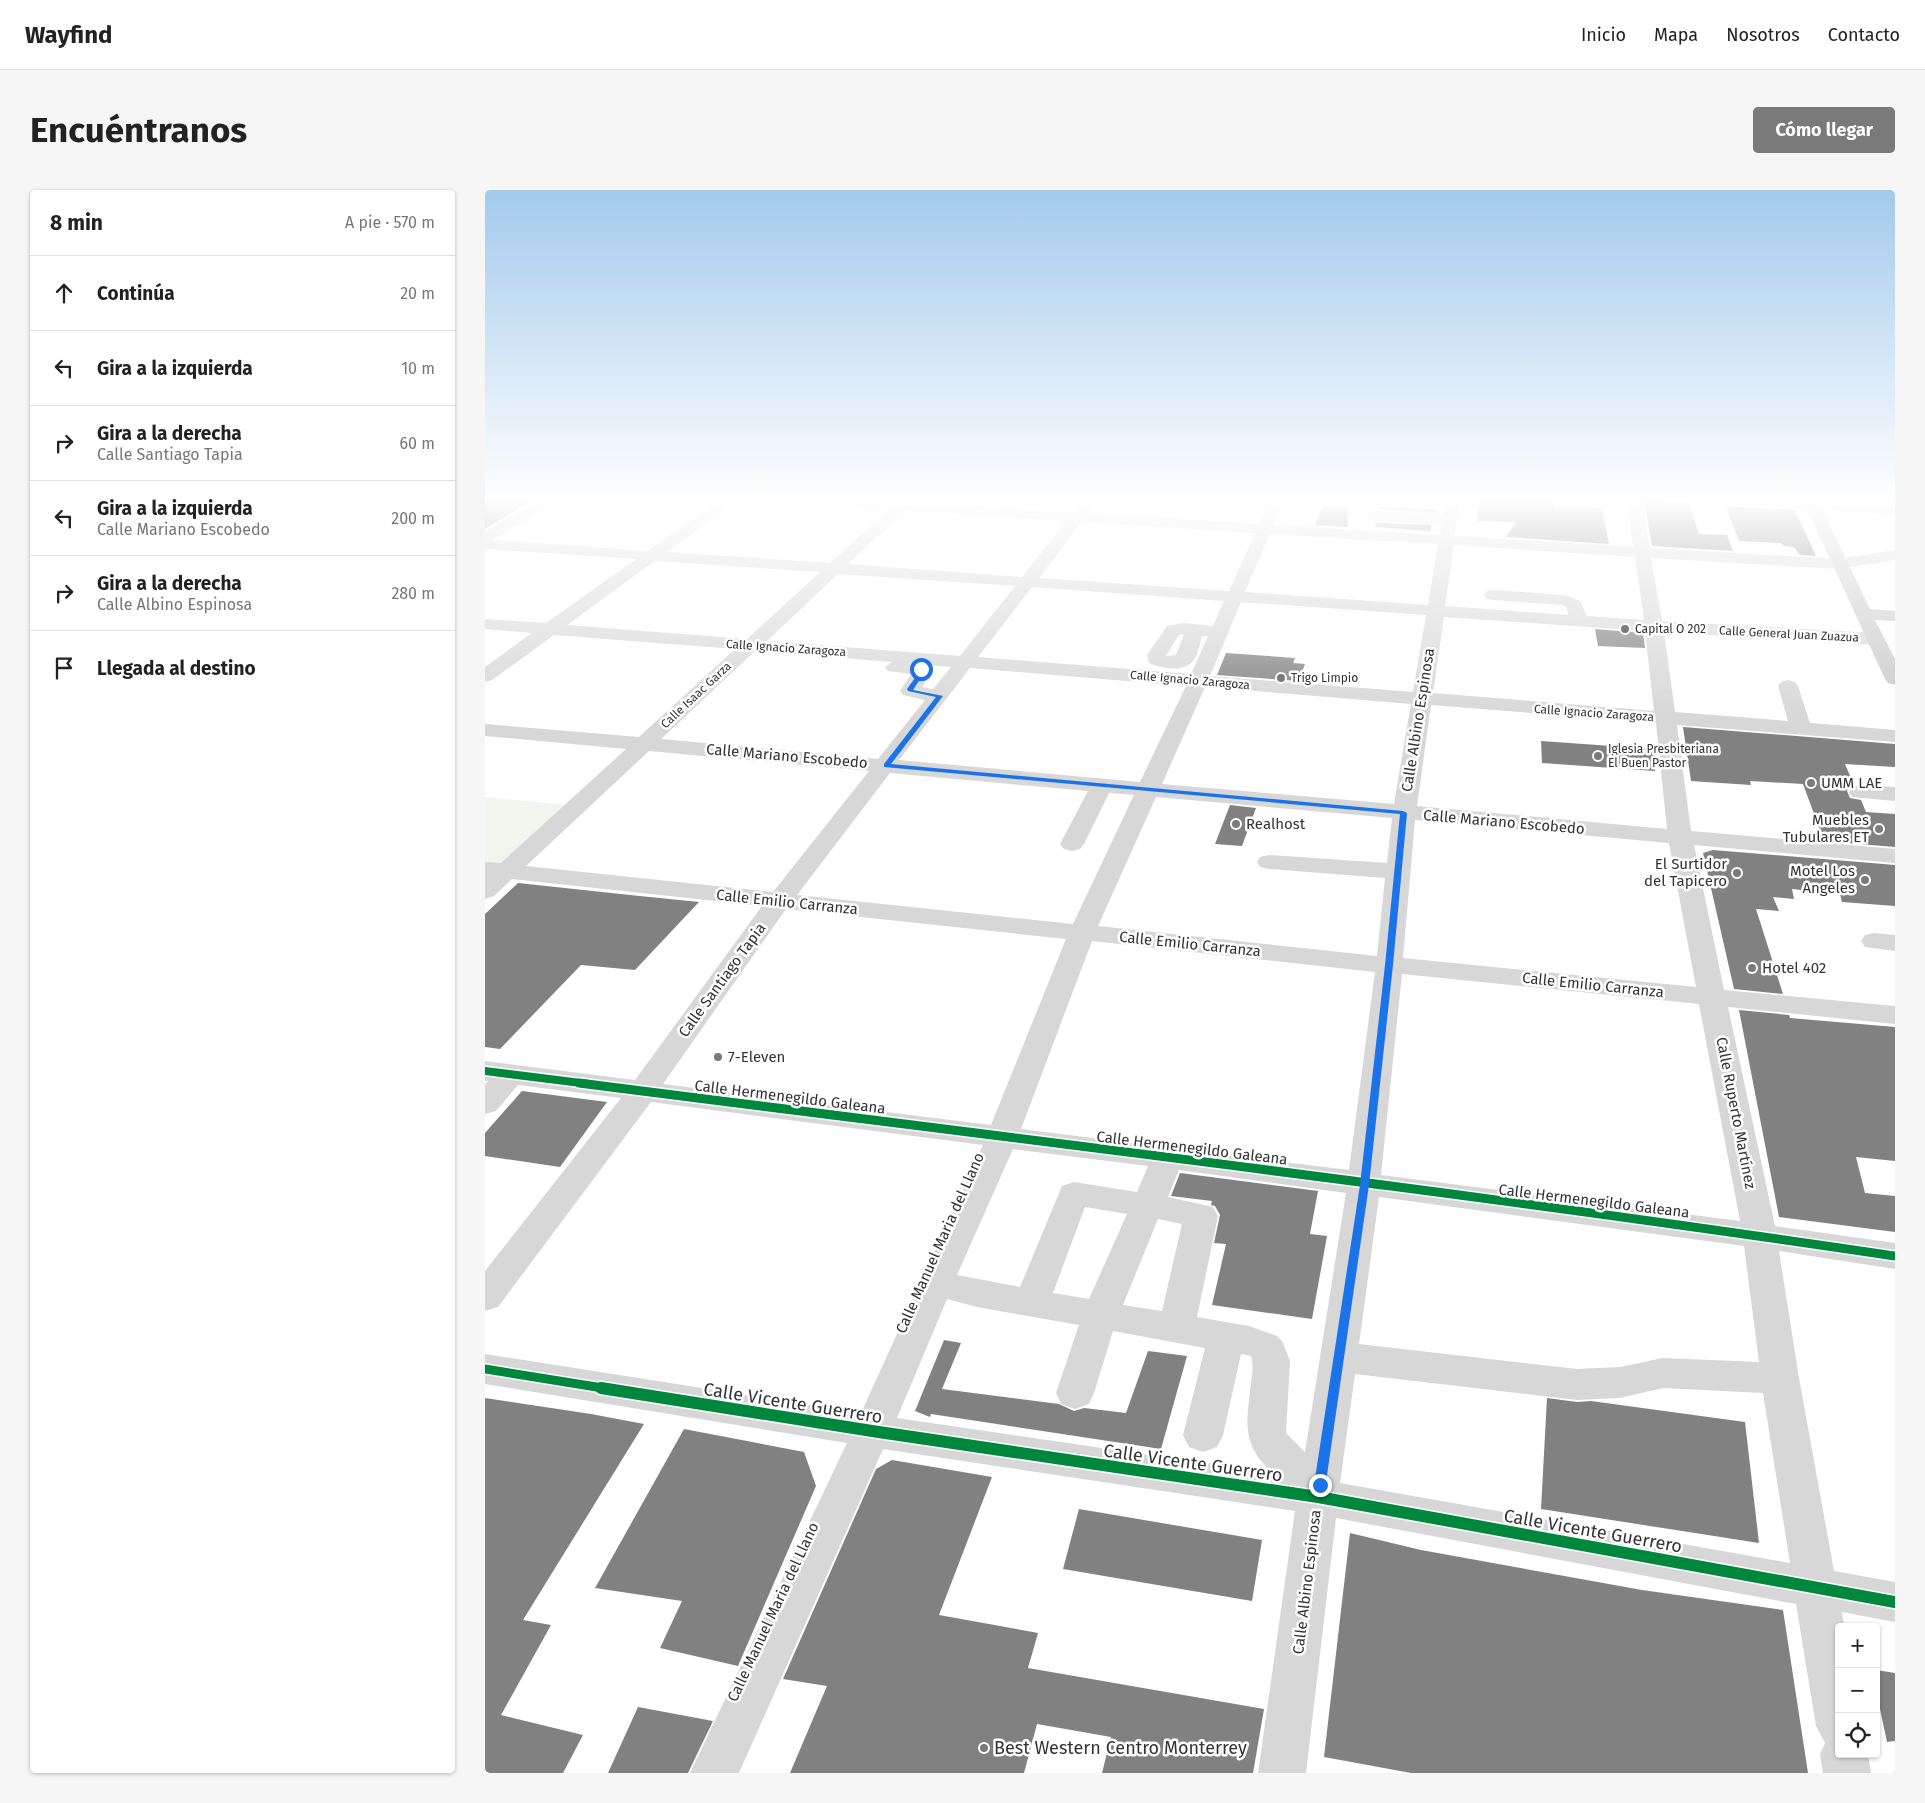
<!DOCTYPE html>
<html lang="es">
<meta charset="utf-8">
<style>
body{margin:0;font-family:"Fira Sans",sans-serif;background:#f6f6f6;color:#222}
.controls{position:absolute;right:15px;bottom:15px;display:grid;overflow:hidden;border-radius:5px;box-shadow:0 1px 4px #0004}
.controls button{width:45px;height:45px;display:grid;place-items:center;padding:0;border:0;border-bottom:1px solid #e0e0e0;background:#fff;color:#222;font:25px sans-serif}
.stop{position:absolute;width:15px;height:15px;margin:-11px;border:4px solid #1a73e8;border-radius:50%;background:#fff}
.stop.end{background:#1a73e8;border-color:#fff;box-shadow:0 1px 5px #0008}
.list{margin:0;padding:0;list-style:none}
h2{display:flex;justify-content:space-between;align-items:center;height:65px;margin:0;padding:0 20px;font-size:21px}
h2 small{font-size:16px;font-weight:400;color:#767676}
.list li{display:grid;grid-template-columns:32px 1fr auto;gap:15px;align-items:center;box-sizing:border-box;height:75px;padding:0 20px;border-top:1px solid #e0e0e0}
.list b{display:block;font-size:19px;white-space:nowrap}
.list p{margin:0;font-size:16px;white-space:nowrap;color:#767676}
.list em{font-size:16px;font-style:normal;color:#767676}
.icon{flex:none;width:28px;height:28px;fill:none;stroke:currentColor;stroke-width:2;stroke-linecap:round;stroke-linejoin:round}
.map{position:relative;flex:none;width:1410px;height:1583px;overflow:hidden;border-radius:5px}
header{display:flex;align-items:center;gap:30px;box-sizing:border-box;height:70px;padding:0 25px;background:#fff;border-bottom:1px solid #e0e0e0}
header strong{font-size:24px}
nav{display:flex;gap:28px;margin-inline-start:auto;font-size:18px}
.intro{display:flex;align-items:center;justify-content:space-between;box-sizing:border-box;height:120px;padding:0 30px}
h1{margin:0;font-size:35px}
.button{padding:12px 22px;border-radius:5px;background:#7a7a7a;color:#fff;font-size:18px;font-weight:700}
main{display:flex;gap:30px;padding:0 30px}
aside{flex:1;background:#fff;border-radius:5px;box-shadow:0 1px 4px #0004}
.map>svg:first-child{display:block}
</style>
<header>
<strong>Wayfind</strong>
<nav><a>Inicio</a><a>Mapa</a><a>Nosotros</a><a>Contacto</a></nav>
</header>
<div class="intro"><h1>Encuéntranos</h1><a class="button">Cómo llegar</a></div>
<main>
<aside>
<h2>8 min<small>A pie · 570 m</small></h2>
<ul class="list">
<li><svg class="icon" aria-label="ahead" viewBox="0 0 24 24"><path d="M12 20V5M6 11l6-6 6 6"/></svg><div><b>Continúa</b></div><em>20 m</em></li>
<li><svg class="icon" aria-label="left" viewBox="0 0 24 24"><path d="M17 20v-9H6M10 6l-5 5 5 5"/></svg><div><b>Gira a la izquierda</b></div><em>10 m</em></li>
<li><svg class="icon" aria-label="right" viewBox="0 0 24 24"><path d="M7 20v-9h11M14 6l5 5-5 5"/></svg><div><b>Gira a la derecha</b><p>Calle Santiago Tapia</p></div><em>60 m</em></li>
<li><svg class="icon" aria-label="left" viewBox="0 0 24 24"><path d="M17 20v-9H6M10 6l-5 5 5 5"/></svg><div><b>Gira a la izquierda</b><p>Calle Mariano Escobedo</p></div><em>200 m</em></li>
<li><svg class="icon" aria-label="right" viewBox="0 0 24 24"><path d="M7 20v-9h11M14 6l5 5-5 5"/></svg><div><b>Gira a la derecha</b><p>Calle Albino Espinosa</p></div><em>280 m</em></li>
<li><svg class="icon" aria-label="arrive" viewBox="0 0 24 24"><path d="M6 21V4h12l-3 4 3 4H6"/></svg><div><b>Llegada al destino</b></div></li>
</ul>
</aside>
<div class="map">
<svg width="1410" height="1583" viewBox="0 0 1410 1583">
<rect width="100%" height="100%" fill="#fff"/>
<path fill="#f1f5ed" d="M0,607L94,616L21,681L0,679Z"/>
<g fill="#818181">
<path d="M0,310H48L0,339Z"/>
<path d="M995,310H1070L1069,317L1117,319L1124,354L1021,347L1031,332L992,331Z"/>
<path d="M1159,310L1204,313L1214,344L1242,345L1248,361L1167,356Z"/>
<path d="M894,316L954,320L952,323L894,319Z"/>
<path d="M1241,316L1310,320L1331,366L1315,365L1309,357L1299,356L1296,353L1254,351Z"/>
<path d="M837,317H862L863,337L830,335Z"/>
<path d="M891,333L947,335L945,341L890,337Z"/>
<path d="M1110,439L1158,443L1160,458L1113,456Z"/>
<path d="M741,463L810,468L808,473L820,474L814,491L732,485Z"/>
<path d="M1198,537L1410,554V577L1360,574L1369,595L1365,596L1362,601L1365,608L1376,610L1381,622L1410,624V657L1339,651L1318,594L1265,591L1266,595L1206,591Z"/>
<path d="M1056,551L1169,559L1170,581L1057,573Z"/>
<path d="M745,615L771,618L757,656L730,654Z"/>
<path d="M1228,660L1410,675V716L1357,712L1355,704L1307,699L1309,709L1288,707L1294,721L1271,719L1298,804L1249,799L1218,663Z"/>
<path d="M33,693L145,705L214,712L150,780L96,775L15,859L0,857V724Z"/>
<path d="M1254,820L1304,825L1305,828L1410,837V971L1371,967L1380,1003L1410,1006V1042L1294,1027Z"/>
<path d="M37,901L122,912L75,977L0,966V943Z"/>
<path d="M695,983L833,1001L825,1044L842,1046L827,1129L727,1115L741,1054L729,1053L735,1025L730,1016L726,1015L727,1011L686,1006Z"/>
<path d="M459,1150L476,1153L457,1199L574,1214L589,1221L599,1218L641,1223L663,1161L702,1166L676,1259L446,1224L445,1227L430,1221Z"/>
<path d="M0,1208L106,1224L159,1234L38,1430L66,1435L16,1525L98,1545L78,1583H0Z"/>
<path d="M1062,1208L1092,1212L1106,1211L1260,1232L1274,1353L1056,1319Z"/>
<path d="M199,1239L319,1262L331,1296L253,1476L175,1458L197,1411L110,1398Z"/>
<path d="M407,1270L507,1287L454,1425L553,1443L543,1478L779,1519L768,1583H617L626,1547L552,1534L539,1583H305L342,1496L298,1489L391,1279Z"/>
<path d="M594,1319L777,1350L767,1411L578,1379Z"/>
<path d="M865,1343L936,1360L1157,1400L1298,1420L1323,1583H926L839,1567Z"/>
<path d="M1391,1480L1410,1483V1551L1402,1552L1391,1500Z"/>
<path d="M153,1517L228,1531L203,1583H123Z"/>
</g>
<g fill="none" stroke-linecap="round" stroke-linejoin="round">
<g fill="#d7d7d7" fill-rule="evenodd">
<path d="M55,310H73L8,350L163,361L234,310H251L183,362L345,373L403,320L318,314L313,313L311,310H430L429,312L588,322C594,315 597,310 606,313L609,316L603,323L774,334L784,310H799L789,335L955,345L956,334L890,331L885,329L882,326L885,323L890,321L958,325L960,310H975L970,346L1148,357L1142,310H1157L1165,358L1354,369L1410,360V370L1354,379L1166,368L1177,431L1390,443L1397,445L1399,449L1397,453L1390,455L1179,442L1190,522L1303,531L1293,496L1296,492L1303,490L1310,492L1313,496L1325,533L1410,540V552L1192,535L1206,641L1410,659V673L1209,655L1239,800L1410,816V834L1243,817L1290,1036L1410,1053V1079L1294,1061L1314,1188L1349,1381L1410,1392V1432L1357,1422L1359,1437H1354V1564H1383L1386,1583H1338L1335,1564L1340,1553L1331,1536L1311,1414L851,1328L821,1583H773L810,1321L398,1259L254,1583H205L362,1253L0,1194V1164L376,1223L498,955L166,912L13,1117L0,1121V1081L136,908L33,895L11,921L0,924V895L3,891H0V871L150,890L277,716L27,689L9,706L0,709V672L16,673L141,559L0,546V534L154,547L250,459L69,445L7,490L0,492V477L47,443L0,439V429L61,433L151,369L0,359V341ZM420,321L581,331L537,387L363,374ZM597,332L770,343L744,401L554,388ZM785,344L953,354L943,415L760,402ZM969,355L1150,367L1159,430L1102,426L1095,411L1080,405L1008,400L1002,401L999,405L1002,409L1008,410L1078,415L1082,418L1083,425L960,416ZM170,371L335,382L262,449L82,435ZM353,384L530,396L475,466L282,451ZM547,397L739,411L728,436L699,433L682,436L662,465L664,473C676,478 696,483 707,472C713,466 715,454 717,446H723L706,484L493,467ZM756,412L941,425L928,502L725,486ZM959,427L1160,441L1169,521L948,503ZM699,444L691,465L681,466L694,445ZM270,461L407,472L400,477L403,481L426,484L415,501L418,505L440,510L393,569L176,549ZM441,475L466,477L448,499L437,497L448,480ZM485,478L701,496L655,592L414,570ZM720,497L926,514L909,614L677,594ZM946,515L1171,533L1182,639L932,616ZM164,561L384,581L288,702L41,676ZM405,583L603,601L575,654L579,659L587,661L595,659L599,654L624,603L649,605L588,734L312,705ZM671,607L907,628L902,673L784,665L775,667L772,672L775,677L784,679L900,688L892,766L613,736ZM930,630L1184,653L1211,797L918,768ZM301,719L581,749L506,935L178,894ZM607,751L890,782L864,980L536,939ZM917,784L1214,814L1255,1031L896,985ZM528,959L663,976L652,1002L589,992L577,996L535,1097L472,1085ZM694,980L861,1003L820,1262L801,1243L805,1171L797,1151L792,1146L764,1136L712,1127L733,1026L728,1017L683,1007ZM894,1007L1259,1056L1274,1172L1178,1168L1135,1177L1092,1179L874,1154ZM600,1017L642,1024L604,1109L568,1103ZM673,1029L697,1034L677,1121L638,1115ZM462,1109L492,1117L594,1135L571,1203L576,1214L590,1219L604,1214L609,1203L628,1141L720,1158L698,1245L704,1257L718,1262L732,1257L738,1245L756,1164L766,1166C769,1175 767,1185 766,1193C762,1232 755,1253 788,1283L412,1228ZM870,1184L1092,1210L1135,1208L1178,1198L1278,1203L1305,1373L855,1293Z"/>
<path d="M1234,310H1322L1410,315V325L1241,314L1236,313Z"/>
<path d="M1375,595L1410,597V611L1367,607L1364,602L1367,597Z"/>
<path d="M1389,743L1410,745V761L1380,757L1376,751L1380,745Z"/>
</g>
<path fill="#cacaca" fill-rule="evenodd" d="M1318,310H1333L1385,419L1410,421V431L1390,430L1410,469V495L1403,493L1400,489Z"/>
<g stroke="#fff" stroke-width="11">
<path id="cycleway-far2" d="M0,881L104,894"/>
</g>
<g stroke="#fff" stroke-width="12">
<g id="cycleway-far1">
<path d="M94,893C533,949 972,1001 1410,1066"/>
<path d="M0,1179L124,1199"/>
</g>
</g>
<g stroke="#fff" stroke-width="15">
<path id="cycleway" d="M116,1198L387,1241L833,1307L1410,1412"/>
</g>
<use href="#cycleway-far2" stroke="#00873e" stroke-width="8"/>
<use href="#cycleway-far1" stroke="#00873e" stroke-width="9"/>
<use href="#cycleway" stroke="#00873e" stroke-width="12"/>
</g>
<linearGradient id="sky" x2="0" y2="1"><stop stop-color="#a3caec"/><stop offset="0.58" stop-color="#fff"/><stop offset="1" stop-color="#fff" stop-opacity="0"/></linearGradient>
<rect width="1410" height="532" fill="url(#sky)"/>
<path fill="#1a73e8" d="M436,477L441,480L428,500L458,506L406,574L918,621L922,623L908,775L884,995L840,1299L835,1300L831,1299L829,1295L875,995L900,775L915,624L399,577V574L451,507L423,501L422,499L435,481L433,479Z"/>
<g fill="#7a7a7a" stroke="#fff" stroke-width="2">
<circle cx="1140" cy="439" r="5"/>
<circle cx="796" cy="488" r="5"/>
<circle cx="1113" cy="566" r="5"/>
<circle cx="1326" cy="593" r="5"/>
<circle cx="751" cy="634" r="5"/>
<circle cx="1394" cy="639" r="5"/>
<circle cx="1252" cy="683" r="5"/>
<circle cx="1380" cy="690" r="5"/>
<circle cx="1267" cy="778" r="5"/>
<circle cx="233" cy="867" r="5"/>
<circle cx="499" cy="1558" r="5"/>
</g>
<g text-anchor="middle" stroke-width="5" stroke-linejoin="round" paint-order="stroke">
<g font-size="12" fill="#333" stroke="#fff" text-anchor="start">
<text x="1150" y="443">Capital O 202</text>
<text x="806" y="492">Trigo Limpio</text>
<text x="1123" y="563">Iglesia Presbiteriana<tspan x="1123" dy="14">El Buen Pastor</tspan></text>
</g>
<g font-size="12" fill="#333" stroke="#fff">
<text transform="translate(1304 444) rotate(3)" y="4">Calle General Juan Zuazua</text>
<text transform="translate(301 458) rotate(4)" y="4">Calle Ignacio Zaragoza</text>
<text transform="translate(705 490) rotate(5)" y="4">Calle Ignacio Zaragoza</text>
<text transform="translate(211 505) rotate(-43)" y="4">Calle Isaac Garza</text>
<text transform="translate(1109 523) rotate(4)" y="4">Calle Ignacio Zaragoza</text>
</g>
<g font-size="15" fill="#333" stroke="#fff">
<text transform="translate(933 530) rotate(-81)" y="5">Calle Albino Espinosa</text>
<text transform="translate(302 566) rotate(5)" y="5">Calle Mariano Escobedo</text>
<text transform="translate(1019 632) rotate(5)" y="5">Calle Mariano Escobedo</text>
<text transform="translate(302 712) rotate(6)" y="5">Calle Emilio Carranza</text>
<text transform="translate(705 754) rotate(6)" y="5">Calle Emilio Carranza</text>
<text transform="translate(237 790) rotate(-54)" y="5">Calle Santiago Tapia</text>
<text transform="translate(1108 795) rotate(6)" y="5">Calle Emilio Carranza</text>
<text transform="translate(305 907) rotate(7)" y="5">Calle Hermenegildo Galeana</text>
<text transform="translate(1251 923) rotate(79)" y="5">Calle Ruperto Martínez</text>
<text transform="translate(707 958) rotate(7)" y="5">Calle Hermenegildo Galeana</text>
<text transform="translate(1109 1011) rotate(7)" y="5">Calle Hermenegildo Galeana</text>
<text transform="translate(455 1053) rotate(-66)" y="5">Calle Manuel Maria del Llano</text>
<text transform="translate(822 1392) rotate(-83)" y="5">Calle Albino Espinosa</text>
<text transform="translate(288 1422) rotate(-65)" y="5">Calle Manuel Maria del Llano</text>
</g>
<g font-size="15" fill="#333" stroke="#fff" text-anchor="start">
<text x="1336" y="598">UMM LAE</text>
<text x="1384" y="635" text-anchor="end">Muebles<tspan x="1384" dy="17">Tubulares ET</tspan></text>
<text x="761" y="639">Realhost</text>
<text x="1242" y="679" text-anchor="end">El Surtidor<tspan x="1242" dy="17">del Tapicero</tspan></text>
<text x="1370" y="686" text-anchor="end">Motel Los<tspan x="1370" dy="17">Angeles</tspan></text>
<text x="1277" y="783">Hotel 402</text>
<text x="243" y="872">7-Eleven</text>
</g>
<g font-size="18" fill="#333" stroke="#fff">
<text transform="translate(308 1213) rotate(9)" y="6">Calle Vicente Guerrero</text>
<text transform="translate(708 1273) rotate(8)" y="6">Calle Vicente Guerrero</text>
<text transform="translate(1108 1341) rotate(10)" y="6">Calle Vicente Guerrero</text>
</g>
<g font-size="18" fill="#333" stroke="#fff" text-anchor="start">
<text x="509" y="1564">Best Western Centro Monterrey</text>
</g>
</g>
</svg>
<div class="controls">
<button>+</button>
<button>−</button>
<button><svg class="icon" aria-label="locate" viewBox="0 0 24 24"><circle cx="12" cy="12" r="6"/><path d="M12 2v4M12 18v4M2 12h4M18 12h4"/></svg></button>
</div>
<div class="stop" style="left:436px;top:479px"></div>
<div class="stop end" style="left:835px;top:1295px"></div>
</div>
</main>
